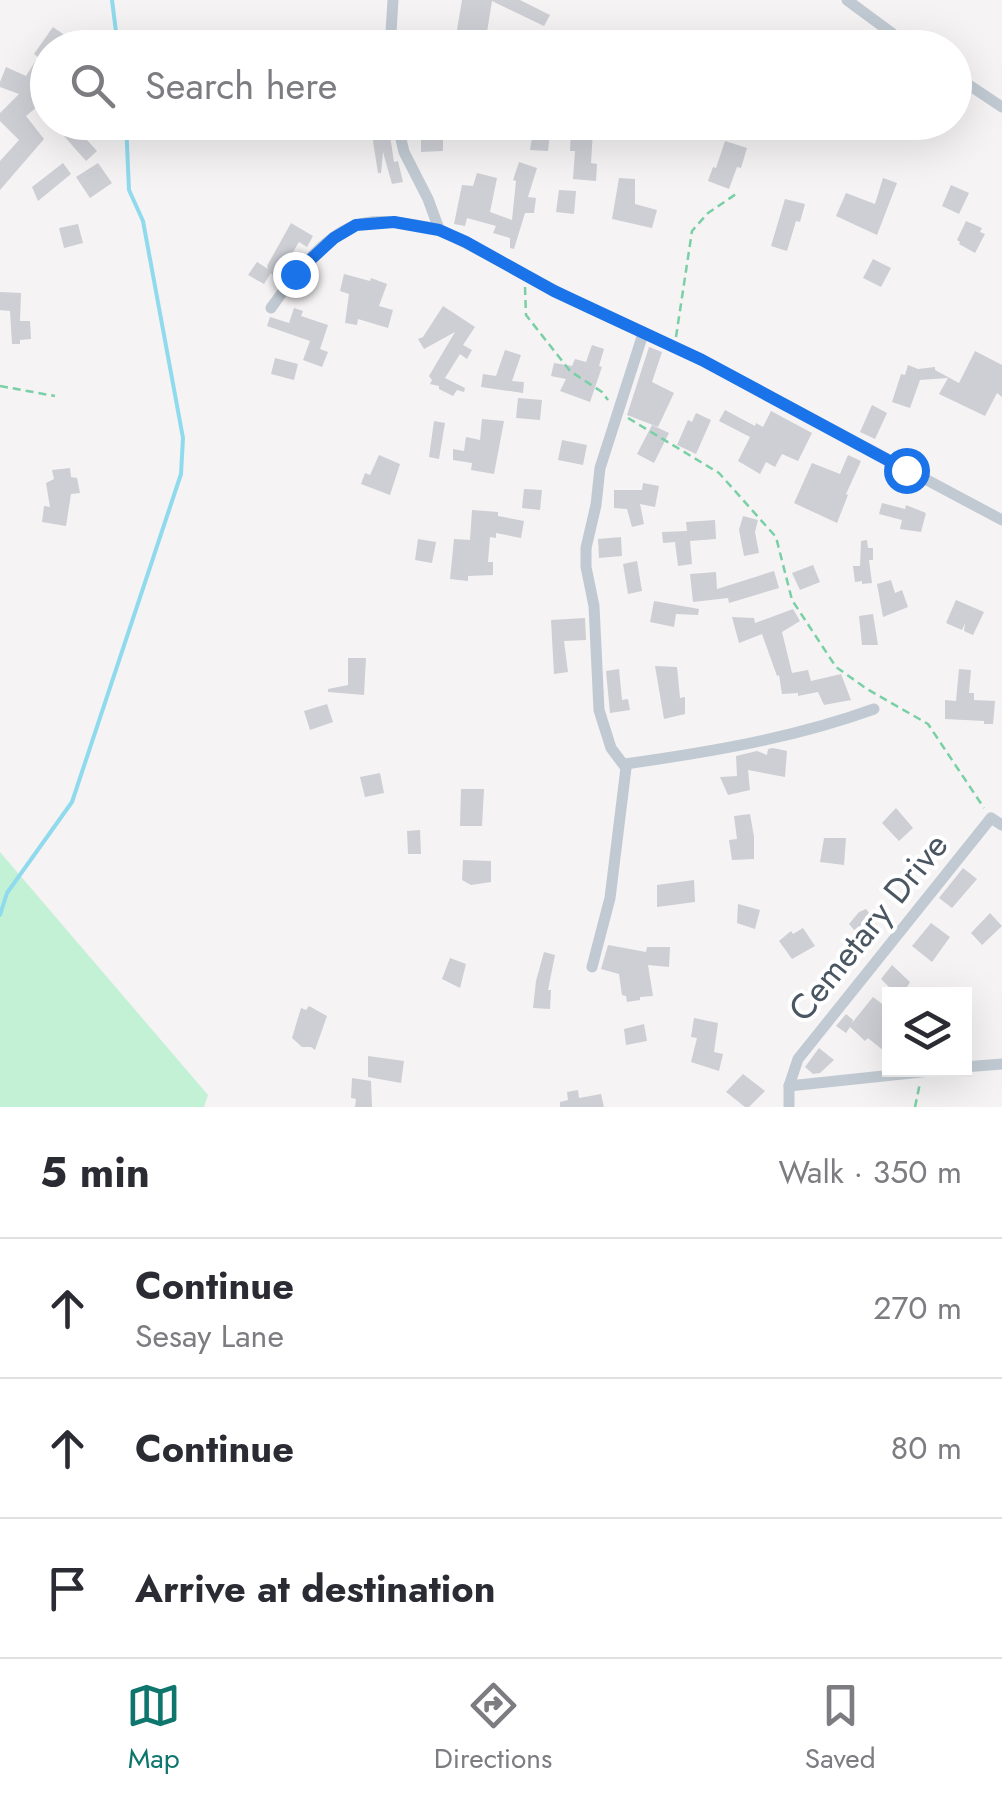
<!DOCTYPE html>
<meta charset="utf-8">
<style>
body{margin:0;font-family:Jost,sans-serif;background:#f2f2f3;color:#2b2b33}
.controls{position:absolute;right:30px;bottom:30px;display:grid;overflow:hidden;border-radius:0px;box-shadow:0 10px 40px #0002}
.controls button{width:90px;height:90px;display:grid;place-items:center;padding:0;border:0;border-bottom:2px solid #e1e1e2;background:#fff;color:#2b2b33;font:50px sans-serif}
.stop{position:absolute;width:30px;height:30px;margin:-22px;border:8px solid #1a73e8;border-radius:50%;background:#fff}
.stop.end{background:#1a73e8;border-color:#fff;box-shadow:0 2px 10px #0008}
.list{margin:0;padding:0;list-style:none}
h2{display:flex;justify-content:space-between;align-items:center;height:130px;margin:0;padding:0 40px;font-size:42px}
h2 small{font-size:32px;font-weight:400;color:#7c7c81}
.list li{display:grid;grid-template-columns:65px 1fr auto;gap:30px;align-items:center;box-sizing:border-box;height:140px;padding:0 40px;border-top:2px solid #e1e1e2}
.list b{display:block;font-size:38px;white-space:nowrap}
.list p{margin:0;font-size:32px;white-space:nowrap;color:#7c7c81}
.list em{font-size:32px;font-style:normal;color:#7c7c81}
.icon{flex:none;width:55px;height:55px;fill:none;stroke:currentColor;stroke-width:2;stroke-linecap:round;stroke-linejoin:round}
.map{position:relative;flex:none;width:1002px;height:1107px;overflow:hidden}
.search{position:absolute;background:#fff;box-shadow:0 10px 40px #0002;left:30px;right:30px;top:30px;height:110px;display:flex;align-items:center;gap:25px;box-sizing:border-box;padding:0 35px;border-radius:55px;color:#7c7c81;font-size:38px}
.sheet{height:550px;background:#fff}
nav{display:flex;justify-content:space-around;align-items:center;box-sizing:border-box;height:140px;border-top:2px solid #e1e1e2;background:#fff;font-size:28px;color:#7c7c81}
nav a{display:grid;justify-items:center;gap:5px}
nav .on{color:#0f766e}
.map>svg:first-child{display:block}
</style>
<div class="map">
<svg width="1002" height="1107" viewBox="0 0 1002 1107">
<rect width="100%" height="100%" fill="#f5f3f3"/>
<path fill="#c3f1d5" d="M0,852L208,1095L204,1107H0Z"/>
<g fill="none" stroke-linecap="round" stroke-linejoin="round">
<g stroke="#90daee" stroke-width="4">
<path d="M112,0L118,48"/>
<path d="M0,915L7,893L72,802L181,474L183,438L143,221L129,190L126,122"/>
</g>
</g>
<g fill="#cdcfd5">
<path d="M462,0H520L550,15L544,26L492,1L486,38L482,37L481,48H454Z"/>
<path d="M53,27L83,48H48L47,116L38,106L26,116L44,139L0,190V161L19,140L0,121V113L19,94L0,87V82L6,67L26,76L38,57L34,54Z"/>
<path d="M112,30L113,44L88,47L87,33Z"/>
<path d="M370,122H388L394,162L398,161L403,182L392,184L383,152L381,173H378Z"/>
<path d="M74,126L97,151L86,161L64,136Z"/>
<path d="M533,130L550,132L548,151L530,150Z"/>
<path d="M571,130L593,131L591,163L597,164L596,181L573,179L575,151H570Z"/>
<path d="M443,135V151L421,152V136Z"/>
<path d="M725,141L747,148L741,168L737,167L729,189L708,181L713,167L716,168Z"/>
<path d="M519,162L537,168L528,197L536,198L534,213H525L514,249L510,248V238L493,233L496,226L467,218L465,226L454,224L462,185L473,186L477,173L497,178L490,212L512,220L516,181L513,180Z"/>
<path d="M63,163L71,174L38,201L32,187Z"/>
<path d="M98,163L112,183L90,198L76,177Z"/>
<path d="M619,178L635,179V204L657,210L652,228L612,219Z"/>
<path d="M883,178L897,183L877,235L836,216L846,193L875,204Z"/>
<path d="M951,185L969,193L959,214L942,206Z"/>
<path d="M559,190L576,191L574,214L556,212Z"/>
<path d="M785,199L805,204L800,222L796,221L787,251L771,246Z"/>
<path d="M966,221L982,228L980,232L985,234L975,253L959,244L960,242L957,240Z"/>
<path d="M291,223L313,236L307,247L299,242L276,281L271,273L264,284L248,275L257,262L268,269L267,266Z"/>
<path d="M78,224L83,243L64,248L59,228Z"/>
<path d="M873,259L891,268L881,287L863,278Z"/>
<path d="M344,274L370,281L371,278L387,284L379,306L393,310L388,328L358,319L357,325L345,323L349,294L340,291Z"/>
<path d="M0,292L21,293L20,321H30L31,339L20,340V344H12L10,311L0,310Z"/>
<path d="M443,306L475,327L463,345L472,350L467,359L460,354L445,378L465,388L464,392L457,390L453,396L439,389V386L430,384L432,380L429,376L455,332L424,349L418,339L423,337Z"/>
<path d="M294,308L303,311L301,316L328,325L320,349L328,352L322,367L303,360L310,341L267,326L270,317L289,323Z"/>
<path d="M592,345L604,349L599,366L602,367L590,402L560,391L566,379L551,376L554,363L572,366L575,359L586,362Z"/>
<path d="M649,347L662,352L652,382L674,393L658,427L627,415Z"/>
<path d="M505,350L521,355L512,381L524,382L523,393L481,387L483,374L496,376Z"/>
<path d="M975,351L1002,365V397L997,393L985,416L939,394L948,378L920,380L910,408L892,402L901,374L905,375L908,365L918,369L935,367V370L959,383Z"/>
<path d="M275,358L298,364L294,380L271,374Z"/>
<path d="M518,398L542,400L540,420L516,418Z"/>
<path d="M872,405L887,413L875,439L860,432Z"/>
<path d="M725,410L755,426L756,423L763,427L771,411L812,433L798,461L782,454L775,467L766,462L760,474L738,461L750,437L719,421Z"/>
<path d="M696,413L711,420L696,454L677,445L688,420L692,422Z"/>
<path d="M482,419L504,421L494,474L471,470L472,463L453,460V449L464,451L466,437L480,440Z"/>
<path d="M434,421L445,423L439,459L429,457Z"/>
<path d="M652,425L669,433L654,463L637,454Z"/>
<path d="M562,440L587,445L583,465L558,460Z"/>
<path d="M379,455L400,464L390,495L361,484L365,473L370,475Z"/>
<path d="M848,455L861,461L846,494L848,495L837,523L794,503L812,463L840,474Z"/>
<path d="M70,468L71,477L77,478L80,493L71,494L66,526L42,522L44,506L50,507L46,483L54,479L52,470Z"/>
<path d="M643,483L659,486L655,507L640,504L644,524L632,527L627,509L614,508V490H642Z"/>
<path d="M524,489L542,490L540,510L522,508Z"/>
<path d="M882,503L905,509L906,505L926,513L921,532L900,529L902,520L879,514Z"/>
<path d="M472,510L498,512V516L524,521L521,538L496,533V538L490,537L488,562H493V575L468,576V581L450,579L454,539L470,540Z"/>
<path d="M743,516L758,520L755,532L759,553L744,556L739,530Z"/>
<path d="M715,520L716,539L690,541L692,564L678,566L675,542L663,543L662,532L687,531L686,522Z"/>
<path d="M621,537L622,556L599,558L598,539Z"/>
<path d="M418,539L436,542L432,563L415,560Z"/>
<path d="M867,540L868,548H873V560H869L872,583L862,584V581L855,582L853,566H860L861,541Z"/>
<path d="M637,561L642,591L628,594L623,564Z"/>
<path d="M813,565L820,582L800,590L792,573Z"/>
<path d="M774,571L779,588L729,603L728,598L693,602L690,574L716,572L717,589Z"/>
<path d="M891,580L895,593L902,590L908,607L883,617L877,584Z"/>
<path d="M956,600L984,612L973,635L964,631L965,623L962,630L946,623Z"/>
<path d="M654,601L699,609L698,615L676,614L674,627L650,622Z"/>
<path d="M793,609L800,621L782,632L792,673L808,670L811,681L841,674L851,700L824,705L818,692L798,696V693L782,694L779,675L777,676L762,634L739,643L732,617L754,618L755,623Z"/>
<path d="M873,614L878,645H862L859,616Z"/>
<path d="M585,618L586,640L564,641L568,672L554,674L551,620Z"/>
<path d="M348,658H366L364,695L328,692V689L348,685Z"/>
<path d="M655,666L677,667L680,698L685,697V714L664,719Z"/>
<path d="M619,669L622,700L628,699L630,710L610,713L606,671Z"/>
<path d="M959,669L971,670L969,693H974V700L995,701L993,724H984V721L945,719V700L956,701Z"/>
<path d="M327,704L333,722L310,730L304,711Z"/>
<path d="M773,748L787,751L785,777L748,770L750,790L728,795L720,777L737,776L736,756L757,751L767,755L768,749Z"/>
<path d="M380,773L384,793L365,797L360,777Z"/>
<path d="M461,789H484L482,826H460Z"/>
<path d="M896,808L913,828L899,841L882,823Z"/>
<path d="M750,814L754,837V859L732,860L729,840L737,839L734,816Z"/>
<path d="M420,830L421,854H408L407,831Z"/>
<path d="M824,838H846L844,865L820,862Z"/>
<path d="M463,860L491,861V882L471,885L462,880Z"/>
<path d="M963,868L977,879L952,908L939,898Z"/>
<path d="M694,880L695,902L657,907V885Z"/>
<path d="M738,904L760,910L755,929L737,923Z"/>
<path d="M866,909L881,930L873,935L867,945L849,924L859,912Z"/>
<path d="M990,913L1002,926L982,945L971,933Z"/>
<path d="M931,923L950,937L932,962L912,946Z"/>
<path d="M803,928L815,946L792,959L779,941L791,931L793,934Z"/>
<path d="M608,945L646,952L647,947H670L669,967L648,965L653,996L640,997V1000L627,1002L626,996L622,995L619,974L601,969Z"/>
<path d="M544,952L555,955L548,990H551L550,1009L533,1008L536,981Z"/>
<path d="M450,958L466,964L460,988L442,979Z"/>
<path d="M892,965L910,982L903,994H896L881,979Z"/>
<path d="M873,997L890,1010V1056L868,1038L865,1041L850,1027L846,1033L836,1026L846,1014L853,1020L852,1023Z"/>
<path d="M309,1006L327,1016L315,1050L311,1047H302L292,1038L301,1008L306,1010Z"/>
<path d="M694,1018L718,1023L714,1052L723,1054L719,1071L691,1062L697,1038L691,1037Z"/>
<path d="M644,1024L647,1041L626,1045L624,1029Z"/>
<path d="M819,1048L834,1060L820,1073L813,1074L805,1067Z"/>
<path d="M368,1056L404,1061L401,1083L368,1077Z"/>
<path d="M743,1074L765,1091L749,1107H745L726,1092Z"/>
<path d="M352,1078L371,1081L372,1107H355L356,1099L351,1098Z"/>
<path d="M578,1090L579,1098L601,1094L604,1107H560V1102L568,1100L567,1092Z"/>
</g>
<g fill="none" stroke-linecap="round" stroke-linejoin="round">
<g stroke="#7ad0a6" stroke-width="2.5" stroke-dasharray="8 5" stroke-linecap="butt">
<path d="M525,287L526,315L570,371L602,392L608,400"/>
<path d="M676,337L692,231L708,213L739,192"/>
<path d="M0,386L55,396"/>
<path d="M628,418L719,473L776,537L792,600L836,667L867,689L928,724L984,808"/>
<path d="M915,1107L920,1083"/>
</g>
<g stroke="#c1cad2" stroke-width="11">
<path d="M847,0L912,48"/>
<path d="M390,48L393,0"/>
<path d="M954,75L1002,107"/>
<path d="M397,122L404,152L428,199L439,229L583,305L702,360L1002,520"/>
<path d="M271,308C291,280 320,239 354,226C378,216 414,225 439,229"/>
<path d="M625,764C710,752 794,738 874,709"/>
<path d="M592,967L610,898L626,768L611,748L599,710L594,606L586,567V548L596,505L600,468L643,334"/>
<path d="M964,1067L1002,1064"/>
<path d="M789,1086L940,1070"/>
<path d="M789,1107V1086L798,1059L991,818L1002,825"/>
</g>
</g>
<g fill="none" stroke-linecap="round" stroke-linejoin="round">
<path stroke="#1a73e8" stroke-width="12" d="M295,274L334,238L356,225L394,222L439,230L466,242L554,291L702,360L906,470"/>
</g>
<g text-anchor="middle" stroke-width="8" stroke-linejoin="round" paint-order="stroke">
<g font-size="35" fill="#4a5661" stroke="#fff">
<text transform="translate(868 927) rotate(-51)" y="12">Cemetary Drive</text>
</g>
</g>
</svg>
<div class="controls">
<button><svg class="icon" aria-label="layers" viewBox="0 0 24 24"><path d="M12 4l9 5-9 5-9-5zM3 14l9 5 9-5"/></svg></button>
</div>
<div class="stop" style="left:906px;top:470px"></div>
<div class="stop end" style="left:295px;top:274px"></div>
<div class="search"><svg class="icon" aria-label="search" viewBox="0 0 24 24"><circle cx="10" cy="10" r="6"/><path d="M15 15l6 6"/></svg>Search here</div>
</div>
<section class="sheet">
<h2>5 min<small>Walk · 350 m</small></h2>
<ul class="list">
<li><svg class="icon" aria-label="ahead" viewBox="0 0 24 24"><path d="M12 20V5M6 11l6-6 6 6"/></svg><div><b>Continue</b><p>Sesay Lane</p></div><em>270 m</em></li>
<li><svg class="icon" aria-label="ahead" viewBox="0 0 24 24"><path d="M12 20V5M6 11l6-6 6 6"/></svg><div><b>Continue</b></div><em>80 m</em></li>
<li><svg class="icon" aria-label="arrive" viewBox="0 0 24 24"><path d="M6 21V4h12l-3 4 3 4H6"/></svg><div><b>Arrive at destination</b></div></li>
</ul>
</section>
<nav>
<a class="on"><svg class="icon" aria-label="map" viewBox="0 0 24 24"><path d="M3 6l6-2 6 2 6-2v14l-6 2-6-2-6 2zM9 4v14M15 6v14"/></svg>Map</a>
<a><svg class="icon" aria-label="directions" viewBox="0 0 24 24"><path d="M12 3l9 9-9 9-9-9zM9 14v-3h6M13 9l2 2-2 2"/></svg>Directions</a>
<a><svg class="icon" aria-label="saved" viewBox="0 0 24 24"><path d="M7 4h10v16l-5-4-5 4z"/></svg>Saved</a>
</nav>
